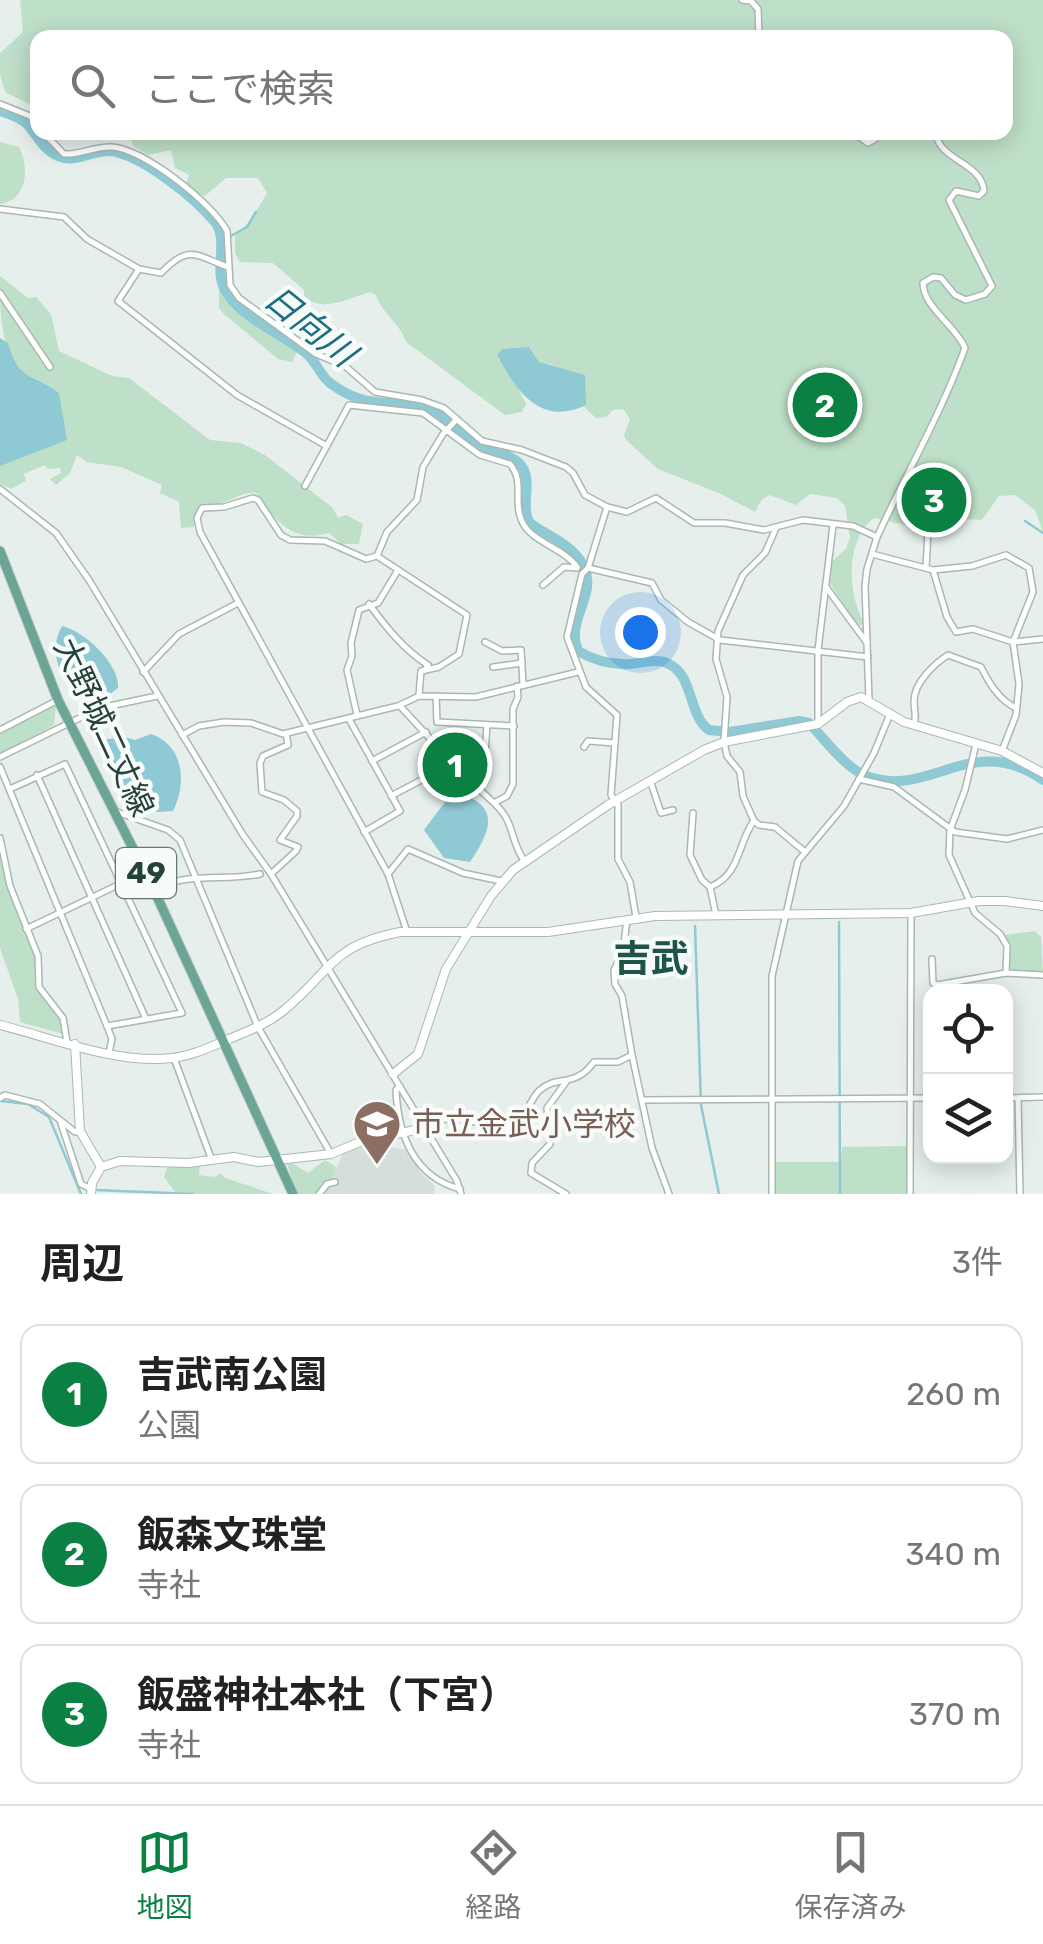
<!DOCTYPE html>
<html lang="ja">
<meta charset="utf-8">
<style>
body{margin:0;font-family:Rubik,"Noto Sans JP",sans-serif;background:#f6f6f6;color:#222}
.controls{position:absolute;right:30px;bottom:30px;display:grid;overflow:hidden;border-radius:20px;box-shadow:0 5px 25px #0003}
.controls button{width:90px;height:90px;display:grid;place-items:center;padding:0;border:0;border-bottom:2px solid #e0e0e0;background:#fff;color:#222;font:50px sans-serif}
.you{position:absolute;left:640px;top:632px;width:35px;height:35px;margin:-25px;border:8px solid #fff;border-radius:50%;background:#1a73e8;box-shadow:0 0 0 15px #1a73e833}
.badge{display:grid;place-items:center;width:65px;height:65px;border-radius:50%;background:#0b8043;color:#fff;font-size:32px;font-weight:700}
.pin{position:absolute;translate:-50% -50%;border:5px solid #fff;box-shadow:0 2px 10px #0006}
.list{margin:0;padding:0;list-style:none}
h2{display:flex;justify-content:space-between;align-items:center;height:130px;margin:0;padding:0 40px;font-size:42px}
h2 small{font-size:32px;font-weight:400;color:#767676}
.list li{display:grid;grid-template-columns:65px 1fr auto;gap:30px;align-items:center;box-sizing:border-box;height:140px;margin:0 20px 20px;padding:0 20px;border:2px solid #e0e0e0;border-radius:20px}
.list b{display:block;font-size:38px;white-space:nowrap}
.list p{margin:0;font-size:32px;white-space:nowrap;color:#767676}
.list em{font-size:32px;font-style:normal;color:#767676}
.icon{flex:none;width:55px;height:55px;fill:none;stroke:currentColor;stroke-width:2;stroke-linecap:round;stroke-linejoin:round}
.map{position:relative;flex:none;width:1043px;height:1194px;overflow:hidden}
.search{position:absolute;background:#fff;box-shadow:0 5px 25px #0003;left:30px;right:30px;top:30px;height:110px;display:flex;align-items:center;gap:25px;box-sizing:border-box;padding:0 35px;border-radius:20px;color:#767676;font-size:38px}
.sheet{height:610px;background:#fff}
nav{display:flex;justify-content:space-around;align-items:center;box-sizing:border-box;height:140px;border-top:2px solid #e0e0e0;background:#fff;font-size:28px;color:#767676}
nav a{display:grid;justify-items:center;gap:5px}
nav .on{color:#0b8043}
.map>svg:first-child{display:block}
</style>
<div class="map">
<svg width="1043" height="1194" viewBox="0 0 1043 1194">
<rect width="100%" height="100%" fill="#e6efeb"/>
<path fill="#d4dfda" d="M370,1143L407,1150L421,1173L435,1186L434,1194H324L343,1154Z"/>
<g fill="#bfe0c8">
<path d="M20,0H1043V532L1035,510L1015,495L999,496L982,520L962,519L942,528L925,529L874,518C845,539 847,596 865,624L857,626L828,580L829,564L846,549L850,538L845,506L837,498L810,494L796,505L770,495L762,499L755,512L721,494L658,469L626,440L624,435L630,419L623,409L613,410L606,417L596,418L586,409L564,373L550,364L511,373L526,404L522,412L505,415L406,342C400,323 382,314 376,295L370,292C350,298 323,313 304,297V290L273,263L240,262L235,253V236L251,220L267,193L258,178H226L205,196L193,192L186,184L189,175L175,168L171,150L148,155L133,146L130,133L1006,132V38H38L37,108L5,92L0,74V53L23,32Z"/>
<path d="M0,142L19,147C30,169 27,200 0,204Z"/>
<path d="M0,276L28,298L36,297L51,314L59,351L112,376L129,378L210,440L241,443L265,455L333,508L338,518L346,515L363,524L359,544H341L329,533C291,544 276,520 256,493C239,491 229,506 207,504L193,527L181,528L179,502L160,493L162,485L121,467L86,462L77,455L70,473L56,485L50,479L61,473L60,468L48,469L45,465L24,474L26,481L11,489L0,484V464L28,379C0,351 0,318 0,276Z"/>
<path d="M219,287L235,304L293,347L297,352L292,362L278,359L224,314L219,308Z"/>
<path d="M56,705L54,725L0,754V733Z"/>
<path d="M0,845L8,886L36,956L37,990L61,1019L63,1034L20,1022L18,999L0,948Z"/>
<path d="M1035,931L1041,937L1043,971H1012L1008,969L1005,935Z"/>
<path d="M907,1146L908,1194H776V1162H841L842,1147Z"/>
<path d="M325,1160L336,1167L327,1194H297L287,1164L292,1163L308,1173Z"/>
<path d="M200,1164L199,1175L215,1177L220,1173L225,1178L273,1194H177L164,1177L167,1168Z"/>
</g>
<g fill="#8ec9d4">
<path d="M0,338L8,343C18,381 32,373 59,393L67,440L0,466Z"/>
<path d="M529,347L539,362L585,375L586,405C540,427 516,391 497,354L503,349Z"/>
<path d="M62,626C84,631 120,664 118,688C107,697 95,702 81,699C61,679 47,653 62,626Z"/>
<path d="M103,713L99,735L101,740L125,737L135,740L151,734C184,745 187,783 173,811L157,812L121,798L96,741L100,714Z"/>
<path d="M469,797C502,812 485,839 470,862L444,858L424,830L445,802Z"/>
</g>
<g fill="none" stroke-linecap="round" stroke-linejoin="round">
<g stroke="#8ec9d4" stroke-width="2.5">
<path d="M231,236L247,227L256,212"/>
<path d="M1025,521L1043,533"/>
<path d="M839,922L840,1194"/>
<path d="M695,926L701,1105L719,1194"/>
<path d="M1,1101L28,1104L49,1117L81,1194"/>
<path d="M96,1190L193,1194"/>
</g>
<path stroke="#8ec9d4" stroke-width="10" d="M0,111C9,114 20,117 27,124C37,135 43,150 58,156C75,164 92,150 110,151C141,154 195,198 215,222C229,240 214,268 224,288C239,318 282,333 307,354C317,363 320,375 330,383C366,410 386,399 423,407C445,411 459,436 478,446C493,454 515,452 524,470C531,486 521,506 529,522C543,534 562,539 575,554C608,590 563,615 578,651C595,661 611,665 630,664C643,663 657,658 669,664C694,676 688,715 709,730L730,732L799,721L809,723C825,739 844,767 866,776C929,800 972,730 1043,780"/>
<g stroke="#a8b8b2" stroke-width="8">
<g id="street">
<path d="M742,0L751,1L758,9L759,38"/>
<path d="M0,104L30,116L38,125"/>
<path d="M43,132L64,154C81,155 95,146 112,147C144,149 212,203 227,231L230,285L239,298L316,354L345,366L375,392L422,400L444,408L482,441L522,450L566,467L573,473L585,495L607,507"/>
<path d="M852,132L868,143L875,139L877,132"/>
<path d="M0,209L64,217L87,239L139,269L161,273C189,244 195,255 228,267"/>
<path d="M139,269L118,301L237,395L325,445"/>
<path d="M0,293L50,367"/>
<path d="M305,486L349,405L423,413L480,455L510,464C525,482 513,500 521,519C529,542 563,547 577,567"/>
<path d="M0,489L56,533L89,580L243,835L271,874"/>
<path d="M776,528L765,553L743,575L718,631L716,659L727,697L724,742L727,756L740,772L743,796L754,821L759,825L775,827L805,852"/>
<path d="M877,537C906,474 941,414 965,348C956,326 923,307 923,283L933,277L941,278L955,295L966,300L985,294L992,286L949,200L956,191L979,196L984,191C982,162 937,160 936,132"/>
<path d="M872,554L933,570L972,566L1006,555L1029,568L1033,592L1013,642L1019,684L1016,715L1002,751"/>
<path d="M377,556L366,559L325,541L290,540L281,535L258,500L253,498L224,507L202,508L197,518L200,532L388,874L408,849L463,873L501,881"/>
<path d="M588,568L652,583L661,600L688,622L720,640L868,657"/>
<path d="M926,568L928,531"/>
<path d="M933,570L947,617L956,632L973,629L1013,642L1043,639"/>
<path d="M543,585L564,567L577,568"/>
<path d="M826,587L867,643"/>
<path d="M369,604C386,627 404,650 428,665L425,670"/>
<path d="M485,642L502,651L521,650L523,684"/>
<path d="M493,667L522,663"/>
<path d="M143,672L179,634L238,603"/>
<path d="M517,686L518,697L513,709V784L507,796L494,803C516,823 509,840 525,862"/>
<path d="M419,695L421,671L439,667L459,654L467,615L377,556L387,532L417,500L423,467L443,434L456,420"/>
<path d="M436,696L437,722L514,726"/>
<path d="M400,706L437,746L450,789L470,786L479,789"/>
<path d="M357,715L347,670L352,656L351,643L359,610L378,603L398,570"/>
<path d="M349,719L400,811L364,832"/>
<path d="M818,724V650L833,525"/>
<path d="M487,725L483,782L479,789L494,803"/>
<path d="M914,725C917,716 914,711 914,701C914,683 934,664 948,655L981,667C989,683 999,700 1016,708"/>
<path d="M0,730L58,700"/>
<path d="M286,733L288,745L263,756L260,763L262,792L284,800L297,811V816L280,840L298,847L296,851L271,874L457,1181L461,1194"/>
<path d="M182,735L199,726L224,722L251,723L283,734L398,706L419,696L476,697L578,672"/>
<path d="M976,744L965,790L950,830L949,855L975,913L1000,934L1007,946L1006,973"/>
<path d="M584,747L588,741L615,743"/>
<path d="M0,757L100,708L157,696"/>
<path d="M372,761L426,732"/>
<path d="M0,767L107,1026L182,1013L65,764L10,789"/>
<path d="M37,775L146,1019"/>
<path d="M859,779L894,787L955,832L1007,839L1043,830"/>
<path d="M650,780L661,813L673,810"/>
<path d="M391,796L444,768"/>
<path d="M117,812L168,830L180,840L258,1027L331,1154"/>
<path d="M693,813L690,855L702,880L710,887L716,915"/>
<path d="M0,838L10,886L38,956L39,987L63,1018L67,1042"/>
<path d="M388,874L407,932"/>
<path d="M710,887C740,875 737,846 753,822"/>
<path d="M154,890C186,871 225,882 260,874"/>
<path d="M636,917L630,882L618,859V805L611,795L617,715L586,687L567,637L582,574L588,568L607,507L627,512L656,498L694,523H725L764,530L803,520L853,526L877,537L867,569L865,586L869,700"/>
<path d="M627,919L623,952L614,970L615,984L622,996L632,1055"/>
<path d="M26,929L145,872"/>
<path d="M932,959L933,983L937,985L1006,973L1043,975"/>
<path d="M107,1026L112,1039L109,1053"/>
<path d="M174,1058L211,1158"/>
<path d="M566,1082L547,1108L550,1144L532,1163L531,1173L566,1194"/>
<path d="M400,1086L396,1090C398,1135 414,1177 460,1189"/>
<path d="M0,1098L5,1095L40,1104L75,1132L80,1131"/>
<path d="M1006,1098L1043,1097"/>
<path d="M1018,1098L1020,1194"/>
<path d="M644,1100L930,1098"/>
<path d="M60,1120L81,1184L91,1189"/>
<path d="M425,1128C451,1105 485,1134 516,1121C528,1115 531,1097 540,1090C558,1074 574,1089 594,1062H618L632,1055L652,1148L669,1194"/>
<path d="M319,1194L327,1184L335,1182"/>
<path d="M772,1194V976L798,861L844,806L874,753L890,714"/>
<path d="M910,1194L911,913"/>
</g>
</g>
<g stroke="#a4bbb3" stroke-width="10">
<g id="secondary">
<path d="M0,1025C52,1038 119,1065 172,1058C192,1056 210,1047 229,1039C248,1031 267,1024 283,1011C332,971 329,946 400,932H548L655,916L911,913L979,901H1005L1043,906"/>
<path d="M75,1044L80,1131L101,1167"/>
<path d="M393,1074L418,1054L446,969L491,896L513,870L608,805L704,750L724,742L818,724L847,702L861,697L904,722L1002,751L1043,773"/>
<path d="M91,1194L92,1183L101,1167L120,1161L188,1163L234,1157L258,1162L277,1160L331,1154L362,1141L425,1128"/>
</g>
</g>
<g stroke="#c2cac8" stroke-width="11">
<path id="primary" d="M0,551L58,700L154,890L293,1194"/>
</g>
<use href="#street" stroke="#fff" stroke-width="5"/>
<use href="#secondary" stroke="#fff" stroke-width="8"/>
<use href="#primary" stroke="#6aa596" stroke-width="9"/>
</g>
<defs>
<g id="school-pin" transform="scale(2.5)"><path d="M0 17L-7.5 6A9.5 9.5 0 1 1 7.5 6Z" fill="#8d6e63" stroke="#f7fbf9"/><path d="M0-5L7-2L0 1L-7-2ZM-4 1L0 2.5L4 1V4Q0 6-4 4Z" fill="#fff"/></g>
</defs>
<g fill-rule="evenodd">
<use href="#school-pin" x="377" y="1124"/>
</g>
<g text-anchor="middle" stroke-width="9" stroke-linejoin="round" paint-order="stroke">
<rect fill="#f7fbf9" stroke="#637a73" stroke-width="2.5" x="116" y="848" width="60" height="50" rx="8"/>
<g font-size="30" font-weight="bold" fill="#24423a">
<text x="146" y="883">49</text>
</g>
<g font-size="32" fill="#24423a" stroke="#f7fbf9">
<text transform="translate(104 727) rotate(65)" y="11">大野城二丈線</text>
</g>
<g font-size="32" fill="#785e54" stroke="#f7fbf9" text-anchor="start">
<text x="412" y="1135">市立金武小学校</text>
</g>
<g font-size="35" font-style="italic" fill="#1c6f80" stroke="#f7fbf9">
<text transform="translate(310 326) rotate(39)" y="12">日向川</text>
</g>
<g font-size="38" font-weight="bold" fill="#1f5548" stroke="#f7fbf9">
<text x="651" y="972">吉武</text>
</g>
</g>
</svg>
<div class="controls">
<button><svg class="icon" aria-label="locate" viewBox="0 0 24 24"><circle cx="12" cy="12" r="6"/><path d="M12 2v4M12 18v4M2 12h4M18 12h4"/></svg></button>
<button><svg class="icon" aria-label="layers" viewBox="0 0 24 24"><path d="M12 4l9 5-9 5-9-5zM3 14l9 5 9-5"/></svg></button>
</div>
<div class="you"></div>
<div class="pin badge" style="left:455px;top:765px">1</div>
<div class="pin badge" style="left:825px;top:405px">2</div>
<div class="pin badge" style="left:934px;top:500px">3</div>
<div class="search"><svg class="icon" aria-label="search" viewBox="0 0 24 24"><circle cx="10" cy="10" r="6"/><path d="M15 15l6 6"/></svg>ここで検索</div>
</div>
<section class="sheet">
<h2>周辺<small>3件</small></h2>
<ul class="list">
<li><span class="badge">1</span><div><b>吉武南公園</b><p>公園</p></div><em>260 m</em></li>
<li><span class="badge">2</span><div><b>飯森文珠堂</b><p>寺社</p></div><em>340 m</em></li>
<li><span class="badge">3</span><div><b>飯盛神社本社（下宮）</b><p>寺社</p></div><em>370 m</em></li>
</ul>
</section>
<nav>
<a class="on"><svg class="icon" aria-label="map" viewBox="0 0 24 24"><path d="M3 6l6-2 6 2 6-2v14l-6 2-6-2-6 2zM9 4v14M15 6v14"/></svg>地図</a>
<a><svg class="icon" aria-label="directions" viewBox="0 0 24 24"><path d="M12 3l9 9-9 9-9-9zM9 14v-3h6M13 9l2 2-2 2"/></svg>経路</a>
<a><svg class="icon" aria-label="saved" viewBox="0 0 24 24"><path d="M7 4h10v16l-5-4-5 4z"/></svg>保存済み</a>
</nav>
